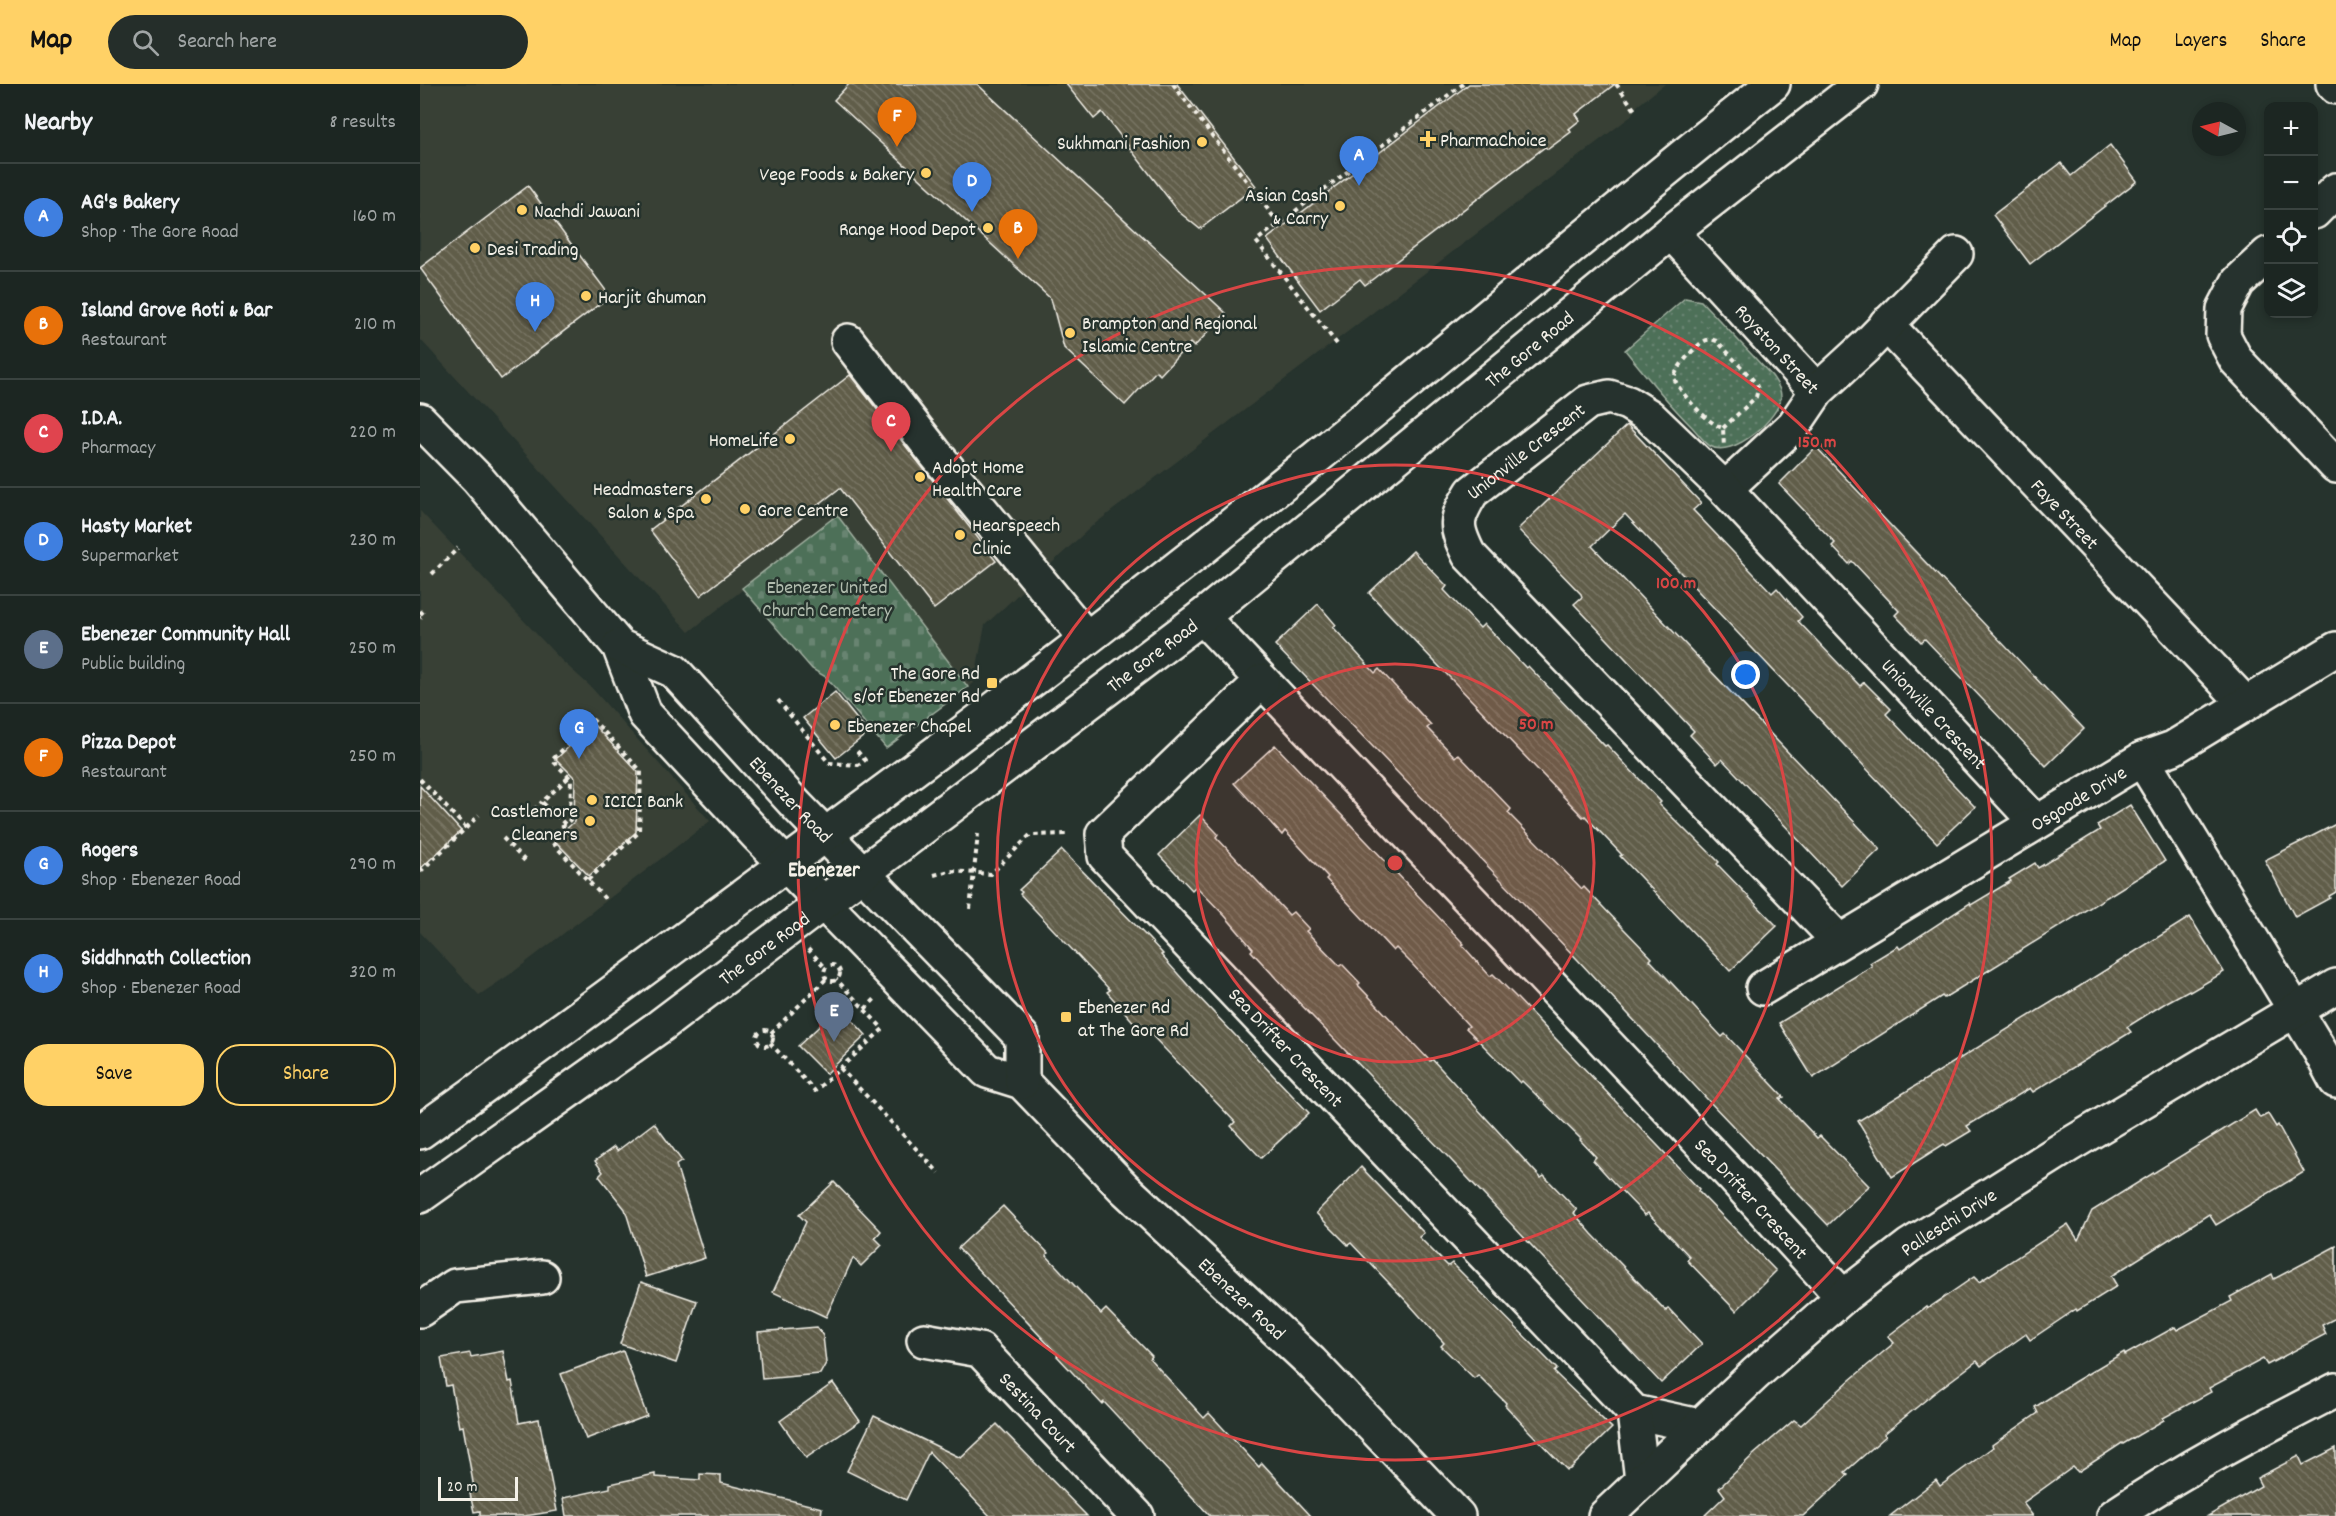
<!DOCTYPE html>
<meta charset="utf-8">
<style>
body{margin:0;font-family:Dekko,sans-serif;background:#252e2a;color:#f1f3f6}
.controls{position:absolute;right:18px;top:18px;display:grid;overflow:hidden;border-radius:12px;box-shadow:0 3px 9px #0003}
.controls button{width:54px;height:54px;display:grid;place-items:center;padding:0;border:0;border-bottom:2px solid #3a4340;background:#1c2622;color:#f1f3f6;font:30px sans-serif}
.compass{position:absolute;left:1772px;top:18px;width:54px;height:54px;border-radius:50%;background:#1c2622;box-shadow:0 3px 9px #0003;rotate:277deg}
.scale{position:absolute;left:18px;bottom:15px;width:80px;box-sizing:border-box;padding-left:6px;border:3px solid #f4f1e8;border-top:0;font-size:16px;line-height:21px;white-space:nowrap;color:#f4f1e8;-webkit-text-stroke:4px #26332d;paint-order:stroke}
.you{position:absolute;left:1326px;top:591px;width:21px;height:21px;margin:-15px;border:4px solid #fff;border-radius:50%;background:#1a73e8;box-shadow:0 0 0 9px #1a73e833}
.badge{display:grid;place-items:center;width:39px;height:39px;border-radius:50%;background:#ffd166;color:#fff;font-size:20px;font-weight:700}
.pin{position:absolute;translate:-50% -50px;filter:drop-shadow(0 2px 3px #0008)}
.pin::after{content:'';position:absolute;top:32px;width:21px;height:18px;background:inherit;clip-path:polygon(0 0,100% 0,50% 100%)}
.list{margin:0;padding:0;list-style:none}
h2{display:flex;justify-content:space-between;align-items:center;height:78px;margin:0;padding:0 24px;font-size:26px}
h2 small{font-size:20px;font-weight:400;color:#a0a5a5}
.list li{display:grid;grid-template-columns:39px 1fr auto;gap:18px;align-items:center;box-sizing:border-box;height:108px;padding:0 24px;border-top:2px solid #3a4340}
.list b{display:block;font-size:22px;white-space:nowrap}
.list p{margin:0;font-size:20px;white-space:nowrap;color:#a0a5a5}
.list em{font-size:20px;font-style:normal;color:#a0a5a5}
.actions{display:flex;gap:12px;padding:18px 24px}
.actions a{flex:1;padding:14px 0;border:2px solid #ffd166;border-radius:24px;text-align:center;font-size:21px;color:#ffd166}
.actions .main{background:#ffd166;color:#111}
.icon{flex:none;width:33px;height:33px;fill:none;stroke:currentColor;stroke-width:2;stroke-linecap:round;stroke-linejoin:round}
.map{position:relative;flex:none;width:1916px;height:1432px;overflow:hidden}
header{display:flex;align-items:center;gap:36px;box-sizing:border-box;height:84px;padding:0 30px;background:#ffd166;color:#111}
header strong{font-size:28px}
nav{display:flex;gap:33px;margin-inline-start:auto;font-size:21px}
.search{width:420px;height:54px;background:#252e2a;display:flex;align-items:center;gap:15px;box-sizing:border-box;padding:0 21px;border-radius:33px;color:#a0a5a5;font-size:22px}
main{display:flex}
aside{flex:1;background:#1c2622}
.map>svg:first-child{display:block}
</style>
<header>
<strong>Map</strong>
<div class="search"><svg class="icon" aria-label="search" viewBox="0 0 24 24"><circle cx="10" cy="10" r="6"/><path d="M15 15l6 6"/></svg>Search here</div>
<nav><a>Map</a><a>Layers</a><a>Share</a></nav>
</header>
<main>
<aside>
<h2>Nearby<small>8 results</small></h2>
<ul class="list">
<li><span class="badge" style="background:#3f7fe0">A</span><div><b>AG's Bakery</b><p>Shop · The Gore Road</p></div><em>160 m</em></li>
<li><span class="badge" style="background:#e8710a">B</span><div><b>Island Grove Roti &amp; Bar</b><p>Restaurant</p></div><em>210 m</em></li>
<li><span class="badge" style="background:#e0444e">C</span><div><b>I.D.A.</b><p>Pharmacy</p></div><em>220 m</em></li>
<li><span class="badge" style="background:#3f7fe0">D</span><div><b>Hasty Market</b><p>Supermarket</p></div><em>230 m</em></li>
<li><span class="badge" style="background:#5c6f8a">E</span><div><b>Ebenezer Community Hall</b><p>Public building</p></div><em>250 m</em></li>
<li><span class="badge" style="background:#e8710a">F</span><div><b>Pizza Depot</b><p>Restaurant</p></div><em>250 m</em></li>
<li><span class="badge" style="background:#3f7fe0">G</span><div><b>Rogers</b><p>Shop · Ebenezer Road</p></div><em>290 m</em></li>
<li><span class="badge" style="background:#3f7fe0">H</span><div><b>Siddhnath Collection</b><p>Shop · Ebenezer Road</p></div><em>320 m</em></li>
</ul>
<div class="actions"><a class="main">Save</a><a>Share</a></div>
</aside>
<div class="map">
<svg width="1916" height="1432" viewBox="0 0 1916 1432">
<defs>
<pattern id="green-dots" width="8" height="8" patternUnits="userSpaceOnUse" patternTransform="scale(1.5)"><rect width="8" height="8" fill="#4e6f59"/><path d="M2 2h.1M6 6h.1" fill="none" stroke="#688471" stroke-width="1.8" stroke-linecap="round"/></pattern>
<pattern id="cemetery-stones" width="16" height="16" patternUnits="userSpaceOnUse" patternTransform="scale(1.5)"><rect width="16" height="16" fill="#4e6f59"/><path d="M2 7V4a2 2 0 0 1 4 0v3zM10 15v-3a2 2 0 0 1 4 0v3z" fill="#688471"/></pattern>
<pattern id="building-back-hatch" width="6" height="6" patternUnits="userSpaceOnUse" patternTransform="scale(1.5)"><rect width="6" height="6" fill="#615d4a"/><path d="M-1 5l2 2M0 0l6 6M5-1l2 2" fill="none" stroke="#787564"/></pattern>
</defs>
<rect width="100%" height="100%" fill="#26332d"/>
<filter id="ink" filterUnits="userSpaceOnUse"><feTurbulence type="fractalNoise" baseFrequency=".0167" numOctaves="2"/><feDisplacementMap in="SourceGraphic" scale="12" xChannelSelector="R" yChannelSelector="G"/><feConvolveMatrix kernelMatrix="1 2 1 2 8 2 1 2 1" color-interpolation-filters="sRGB"/></filter>
<g filter="url(#ink)">
<g fill="#384036">
<path d="M0,0H1245L1217,22L1210,33L672,442L565,541L554,598L548,603L417,431L269,548L0,255Z"/>
<path d="M0,427L142,577L170,602L290,737L92,889L59,911L0,848Z"/>
</g>
<path fill="url(#green-dots)" stroke="#a1b0a0" stroke-width="1.5" d="M1265,214L1281,217L1352,292C1356,298 1361,304 1361,312C1361,333 1312,376 1290,362C1283,357 1277,348 1271,342C1247,318 1226,292 1205,266Z"/>
<path fill="url(#cemetery-stones)" stroke="#a1b0a0" stroke-width="1.5" d="M417,431L548,603L466,664L406,593L392,585L322,504Z"/>
<g fill="url(#building-back-hatch)" stroke="#f4f1e8" stroke-width="1.5">
<path d="M429,0H557L806,229L774,263L770,259L740,291L736,287L705,321L644,264L631,215L414,16Z"/>
<path d="M646,0H757L836,102L780,145L759,128L682,28L674,35Z"/>
<path d="M1049,0H1195L1156,30L1160,36L1149,45L1151,48L1128,65L1125,63L945,201L940,195L900,226L847,155Z"/>
<path d="M1690,61L1717,97L1610,180L1573,131L1641,79L1651,92Z"/>
<path d="M108,102L190,212L81,295L0,184Z"/>
<path d="M430,291L576,477L514,525L420,404L280,512L230,446Z"/>
<path d="M1207,341L1281,419L1273,426L1352,509L1357,504L1382,533L1378,537L1440,602L1444,598L1471,625L1466,630L1555,723L1517,759L1205,430L1172,462L1460,765L1422,802L1302,675L1297,680L1270,651L1274,647L1154,520L1162,513L1161,510L1098,445Z"/>
<path d="M1396,363L1664,645L1626,682L1505,555L1501,558L1475,531L1479,527L1432,477L1429,480L1412,462L1415,459L1359,400Z"/>
<path d="M993,467L1027,502L1024,506L1060,544L1064,540L1106,584L1108,582L1185,662L1187,661L1241,718L1239,720L1271,752L1272,751L1299,778L1297,780L1357,842L1310,887L1200,772L1202,771L1165,732L1163,733L949,509Z"/>
<path d="M898,520L916,541L913,543L955,589L959,585L1011,641L1007,644L1035,673L1038,670L1091,725L1088,729L1162,805L1164,803L1202,843L1232,874L1230,876L1302,953L1305,950L1364,1013L1360,1015L1397,1054L1400,1052L1449,1102L1408,1141L1287,1015L1157,875L855,561Z"/>
<path d="M415,608L448,649L416,674L383,634Z"/>
<path d="M173,640L218,688L216,748L169,792L134,756L154,738L155,694L136,675Z"/>
<path d="M855,661L1044,860L1042,861L1070,892L1073,890L1095,912L1279,1105L1278,1107L1356,1187L1316,1227L1267,1176L1270,1173L1228,1129L1225,1131L1193,1098L1173,1076L1176,1073L1160,1056L1161,1055L1102,997L1100,999L1057,955L1046,944L1049,942L992,880L976,864L973,867L906,795L908,793L865,747L862,751L814,699Z"/>
<path d="M0,702L41,747L0,785Z"/>
<path d="M1710,721L1745,777L1524,914L1522,912L1393,994L1359,939L1452,882L1450,879L1478,862L1480,865L1550,819L1551,821L1591,797L1589,795L1615,779L1618,784L1680,746L1677,741Z"/>
<path d="M780,731L798,750L796,753L869,831L873,828L889,845L886,847L920,882L922,880L940,899L938,901L1010,977L1012,975L1121,1094L1124,1092L1157,1126L1154,1129L1172,1150L1246,1227L1248,1224L1282,1260L1241,1299L1030,1075L865,904L831,867L833,865L805,832L776,802L772,806L739,771Z"/>
<path d="M1916,740V808L1909,812L1910,814L1875,833L1845,776Z"/>
<path d="M642,766L729,855L743,870L741,871L774,908L889,1029L841,1074L811,1042L815,1038L720,939L717,942L687,908L690,906L600,810L602,808L599,806Z"/>
<path d="M1770,833L1804,888L1770,908L1769,906L1747,918L1707,943L1711,948L1613,1008L1610,1004L1547,1042L1551,1047L1526,1062L1524,1060L1472,1093L1438,1037L1640,913L1641,914Z"/>
<path d="M420,923L446,951L406,990L378,962Z"/>
<path d="M1835,1026L1840,1034L1848,1030L1856,1043L1858,1041L1884,1088L1796,1141L1789,1130L1691,1192L1697,1202L1657,1227L1656,1225L1610,1256L1606,1250L1561,1282L1557,1277L1513,1310L1464,1350L1466,1352L1425,1388L1428,1391L1383,1432H1284L1305,1412L1299,1404L1332,1372L1374,1336L1381,1341L1430,1296L1474,1259L1468,1252L1506,1223L1507,1225L1554,1193L1559,1198L1648,1140L1658,1156L1672,1127Z"/>
<path d="M234,1039L262,1077L256,1081L285,1174L226,1193L205,1125L179,1092L183,1088L175,1077L194,1063L197,1067Z"/>
<path d="M941,1083L1004,1149L999,1153L1028,1182L1032,1179L1137,1285L1134,1288L1192,1344L1150,1385L1147,1386L1107,1345L1085,1321L1086,1319L1058,1291L1054,1294L1021,1262L1024,1259L989,1220L931,1159L928,1161L896,1129Z"/>
<path d="M414,1098L461,1147L455,1154L462,1161L441,1182L433,1174L406,1233L353,1208L386,1138L379,1131Z"/>
<path d="M583,1122L628,1169L626,1171L681,1230L686,1225L732,1272L730,1275L784,1334L789,1329L839,1383L842,1379L891,1432H790L684,1318L682,1320L637,1272L638,1271L538,1164Z"/>
<path d="M1916,1162V1234L1902,1241L1906,1250L1847,1281L1843,1275L1789,1304L1791,1308L1743,1334L1744,1336L1703,1360L1702,1359L1658,1388L1653,1383L1603,1419L1613,1432H1470L1516,1396L1520,1402L1573,1363L1572,1361L1618,1329L1615,1323L1654,1298L1704,1268L1705,1271L1755,1243L1757,1246L1812,1217L1810,1213L1852,1190L1854,1195Z"/>
<path d="M221,1198L277,1217L256,1279L200,1260Z"/>
<path d="M397,1243L403,1252L406,1279L400,1290L342,1295L338,1248Z"/>
<path d="M83,1267L89,1298L92,1297L99,1339L119,1335L137,1427L105,1432H60V1427L54,1428L49,1405L54,1404L43,1342L39,1343L31,1301L26,1302L21,1274L50,1269L51,1273Z"/>
<path d="M203,1267L227,1332L166,1355L141,1290Z"/>
<path d="M413,1299L440,1337L386,1374L360,1337Z"/>
<path d="M454,1332L541,1374L577,1340L667,1432H570L509,1368L486,1416L427,1387Z"/>
<path d="M1916,1364V1432H1788L1841,1402L1837,1394L1879,1372L1883,1381Z"/>
<path d="M235,1390V1393L280,1396V1390L301,1391V1399L402,1424L401,1432H146L143,1414L190,1404V1400Z"/>
</g>
<g fill="none" stroke-linecap="round" stroke-linejoin="round">
<g stroke="#f4f1e8" stroke-width="38">
<g id="minor">
<path d="M1913,0L1916,3"/>
<path d="M1894,128L1916,106"/>
<path id="s1" d="M1251,148L1397,307"/>
<path d="M1848,170L1818,198L1804,225L1803,251L1816,276L1916,382"/>
<path id="s2" d="M1466,240L1825,619"/>
<path d="M428,257L514,368L666,554"/>
<path d="M1305,405L1374,341L1397,307L1446,262L1536,170"/>
<path id="s3" d="M782,533L1313,1093L1423,1213"/>
<path id="s4" d="M842,597L683,750L685,772L1214,1328L1279,1342"/>
<path d="M1722,675L1753,664L1916,565"/>
<path id="s5" d="M1418,856L1049,471C1034,441 1035,436 1052,408L1168,318L1189,313L1208,319L1229,332L1305,405L1616,738"/>
<path id="s6" d="M1343,904L1722,675L1900,967L1916,997"/>
<path d="M0,1226L35,1202L122,1193"/>
<path id="s7" d="M504,1256L560,1266L717,1432"/>
<path d="M1214,1328L1222,1396"/>
<path id="s8" d="M1185,1432L1335,1290L1423,1213L1489,1162L1649,1061L1916,902"/>
<path d="M1694,1432C1765,1384 1840,1345 1916,1306"/>
</g>
</g>
<g stroke="#f4f1e8" stroke-width="38">
<g id="major">
<path id="s9" d="M0,336L58,395L199,562L225,630L338,752L567,987L602,998L704,1104L891,1278L1038,1432"/>
<path id="s10" d="M199,562L254,587L377,722L602,953V998"/>
<path d="M0,1048C152,940 301,828 451,717C580,622 708,524 833,424C1009,285 1177,138 1353,0"/>
<path id="s11" d="M0,1112L240,942L782,533L1251,148L1441,0"/>
</g>
</g>
<g stroke="#f4f1e8" stroke-width="4" stroke-dasharray="4.5 4.5" stroke-linecap="butt">
<path d="M753,0L859,140"/>
<path d="M1196,0L1217,29"/>
<path d="M917,260L836,157L1043,0"/>
<path d="M1303,344L1336,313L1338,305L1335,298L1297,257C1293,256 1292,255 1287,256C1278,258 1255,285 1254,294C1259,308 1289,341 1303,344L1304,364"/>
<path d="M12,490L38,464"/>
<path d="M0,527L4,531L0,534"/>
<path d="M358,616L409,679L438,681L445,676L437,667"/>
<path d="M0,695L46,744L0,788"/>
<path d="M107,732L122,718"/>
<path d="M145,740L122,718L149,693"/>
<path d="M46,744L59,731"/>
<path d="M83,754L106,778"/>
<path d="M514,791L530,787L571,790L610,751L647,750"/>
<path d="M168,796L219,748L221,687L173,636L132,676L151,695L150,736L129,755L188,818"/>
<path d="M550,825L558,750"/>
<path d="M388,865L406,884"/>
<circle cx="412" cy="889" r="8"/>
<path d="M445,925L455,915"/>
<circle cx="345" cy="954" r="8"/>
<path d="M351,949L406,895"/>
<path d="M350,959L395,1007L463,945L416,895"/>
<path d="M420,984L519,1089"/>
</g>
<use href="#minor" stroke="#26332d" stroke-width="33"/>
<use href="#major" stroke="#26332d" stroke-width="33"/>
</g>
</g>
<circle cx="975" cy="779" r="199" fill="#da4645" fill-opacity=".12"/>
<g fill="none" stroke="#da4645" stroke-width="3">
<circle cx="975" cy="779" r="199"/>
<circle cx="975" cy="779" r="398"/>
<circle cx="975" cy="779" r="597"/>
</g>
<g fill="#ffd166" stroke="#26332d" stroke-width="2">
<path d="M1005 46h6v6h6v6h-6v6h-6v-6h-6v-6h6z"/>
<circle cx="782" cy="58" r="6"/>
<circle cx="506" cy="89" r="6"/>
<circle cx="920" cy="122" r="6"/>
<circle cx="102" cy="126" r="6"/>
<circle cx="568" cy="144" r="6"/>
<circle cx="55" cy="164" r="6"/>
<circle cx="166" cy="212" r="6"/>
<circle cx="650" cy="249" r="6"/>
<circle cx="370" cy="355" r="6"/>
<circle cx="500" cy="393" r="6"/>
<circle cx="286" cy="415" r="6"/>
<circle cx="325" cy="425" r="6"/>
<circle cx="540" cy="451" r="6"/>
<rect x="566" y="593" width="12" height="12" rx="3"/>
<circle cx="415" cy="641" r="6"/>
<circle cx="172" cy="716" r="6"/>
<circle cx="170" cy="737" r="6"/>
<rect x="640" y="927" width="12" height="12" rx="3"/>
</g>
<g text-anchor="middle" stroke-width="5" stroke-linejoin="round" paint-order="stroke">
<g font-size="20" fill="#f4f1e8" stroke="#26332d" text-anchor="start">
<text x="1020" y="62">PharmaChoice</text>
<text x="770" y="65" text-anchor="end">Sukhmani Fashion</text>
<text x="494" y="96" text-anchor="end">Vege Foods &amp; Bakery</text>
<text x="908" y="117" text-anchor="end">Asian Cash<tspan x="908" dy="23">&amp; Carry</tspan></text>
<text x="114" y="133">Nachdi Jawani</text>
<text x="556" y="151" text-anchor="end">Range Hood Depot</text>
<text x="67" y="171">Desi Trading</text>
<text x="178" y="219">Harjit Ghuman</text>
<text x="662" y="245">Brampton and Regional<tspan x="662" dy="23">Islamic Centre</tspan></text>
<text x="358" y="362" text-anchor="end">HomeLife</text>
<text x="512" y="389">Adopt Home<tspan x="512" dy="23">Health Care</tspan></text>
<text x="274" y="411" text-anchor="end">Headmasters<tspan x="274" dy="23">Salon &amp; Spa</tspan></text>
<text x="337" y="432">Gore Centre</text>
<text x="552" y="447">Hearspeech<tspan x="552" dy="23">Clinic</tspan></text>
<text x="560" y="595" text-anchor="end">The Gore Rd<tspan x="560" dy="23">s/of Ebenezer Rd</tspan></text>
<text x="427" y="648">Ebenezer Chapel</text>
<text x="184" y="723">ICICI Bank</text>
<text x="158" y="733" text-anchor="end">Castlemore<tspan x="158" dy="23">Cleaners</tspan></text>
<text x="658" y="929">Ebenezer Rd<tspan x="658" dy="23">at The Gore Rd</tspan></text>
</g>
<g font-size="20" fill="#f4f1e8" stroke="#26332d">
<text dy="7" stroke="none"><textPath href="#s11" startOffset="1396">The Gore Road</textPath></text>
<text dy="7" stroke="none"><textPath href="#s1" startOffset="158">Royston Street</textPath></text>
<text dy="7" stroke="none"><textPath href="#s5" startOffset="669">Unionville Crescent</textPath></text>
<text dy="7" stroke="none"><textPath href="#s2" startOffset="261">Faye Street</textPath></text>
<text dy="7" stroke="none"><textPath href="#s11" startOffset="910">The Gore Road</textPath></text>
<text dy="7" stroke="none"><textPath href="#s5" startOffset="1227">Unionville Crescent</textPath></text>
<text dy="7" stroke="none"><textPath href="#s6" startOffset="368">Osgoode Drive</textPath></text>
<text dy="7" stroke="none"><textPath href="#s10" startOffset="234">Ebenezer Road</textPath></text>
<text dy="7" stroke="none"><textPath href="#s11" startOffset="424">The Gore Road</textPath></text>
<text dy="7" stroke="none"><textPath href="#s4" startOffset="506">Sea Drifter Crescent</textPath></text>
<text dy="7" stroke="none"><textPath href="#s3" startOffset="800">Sea Drifter Crescent</textPath></text>
<text dy="7" stroke="none"><textPath href="#s8" startOffset="453">Palleschi Drive</textPath></text>
<text dy="7" stroke="none"><textPath href="#s9" startOffset="1214">Ebenezer Road</textPath></text>
<text dy="7" stroke="none"><textPath href="#s7" startOffset="142">Sestina Court</textPath></text>
</g>
<g font-size="20" fill="#b2bdaf" stroke="#26332d">
<text x="407" y="509">Ebenezer United<tspan x="407" dy="23">Church Cemetery</tspan></text>
</g>
<g font-size="21" font-weight="bold" fill="#f4f1e8" stroke="#26332d">
<text x="404" y="792">Ebenezer</text>
</g>
</g>
<circle cx="975" cy="779" r="9" fill="#da4645" stroke="#26332d" stroke-width="3"/>
<g font-size="18" text-anchor="middle" font-weight="bold" fill="#da4645" stroke="#26332d" stroke-width="5" stroke-linejoin="round" paint-order="stroke">
<text x="1397" y="363">150 m</text>
<text x="1256" y="504">100 m</text>
<text x="1116" y="645">50 m</text>
</g>
</svg>
<div class="controls">
<button>+</button>
<button>−</button>
<button><svg class="icon" aria-label="locate" viewBox="0 0 24 24"><circle cx="12" cy="12" r="6"/><path d="M12 2v4M12 18v4M2 12h4M18 12h4"/></svg></button>
<button><svg class="icon" aria-label="layers" viewBox="0 0 24 24"><path d="M12 4l9 5-9 5-9-5zM3 14l9 5 9-5"/></svg></button>
</div>
<svg class="compass" viewBox="-18 -18 36 36"><path d="M0-13l5 13h-10z" fill="#e53935"/><path d="M0 13l5-13h-10z" fill="#a0a5a5"/></svg>
<div class="scale">20 m</div>
<div class="you"></div>
<div class="pin badge" style="left:939px;top:102px;background:#3f7fe0">A</div>
<div class="pin badge" style="left:598px;top:175px;background:#e8710a">B</div>
<div class="pin badge" style="left:471px;top:368px;background:#e0444e">C</div>
<div class="pin badge" style="left:552px;top:128px;background:#3f7fe0">D</div>
<div class="pin badge" style="left:414px;top:958px;background:#5c6f8a">E</div>
<div class="pin badge" style="left:477px;top:63px;background:#e8710a">F</div>
<div class="pin badge" style="left:159px;top:675px;background:#3f7fe0">G</div>
<div class="pin badge" style="left:115px;top:248px;background:#3f7fe0">H</div>
</div>
</main>
